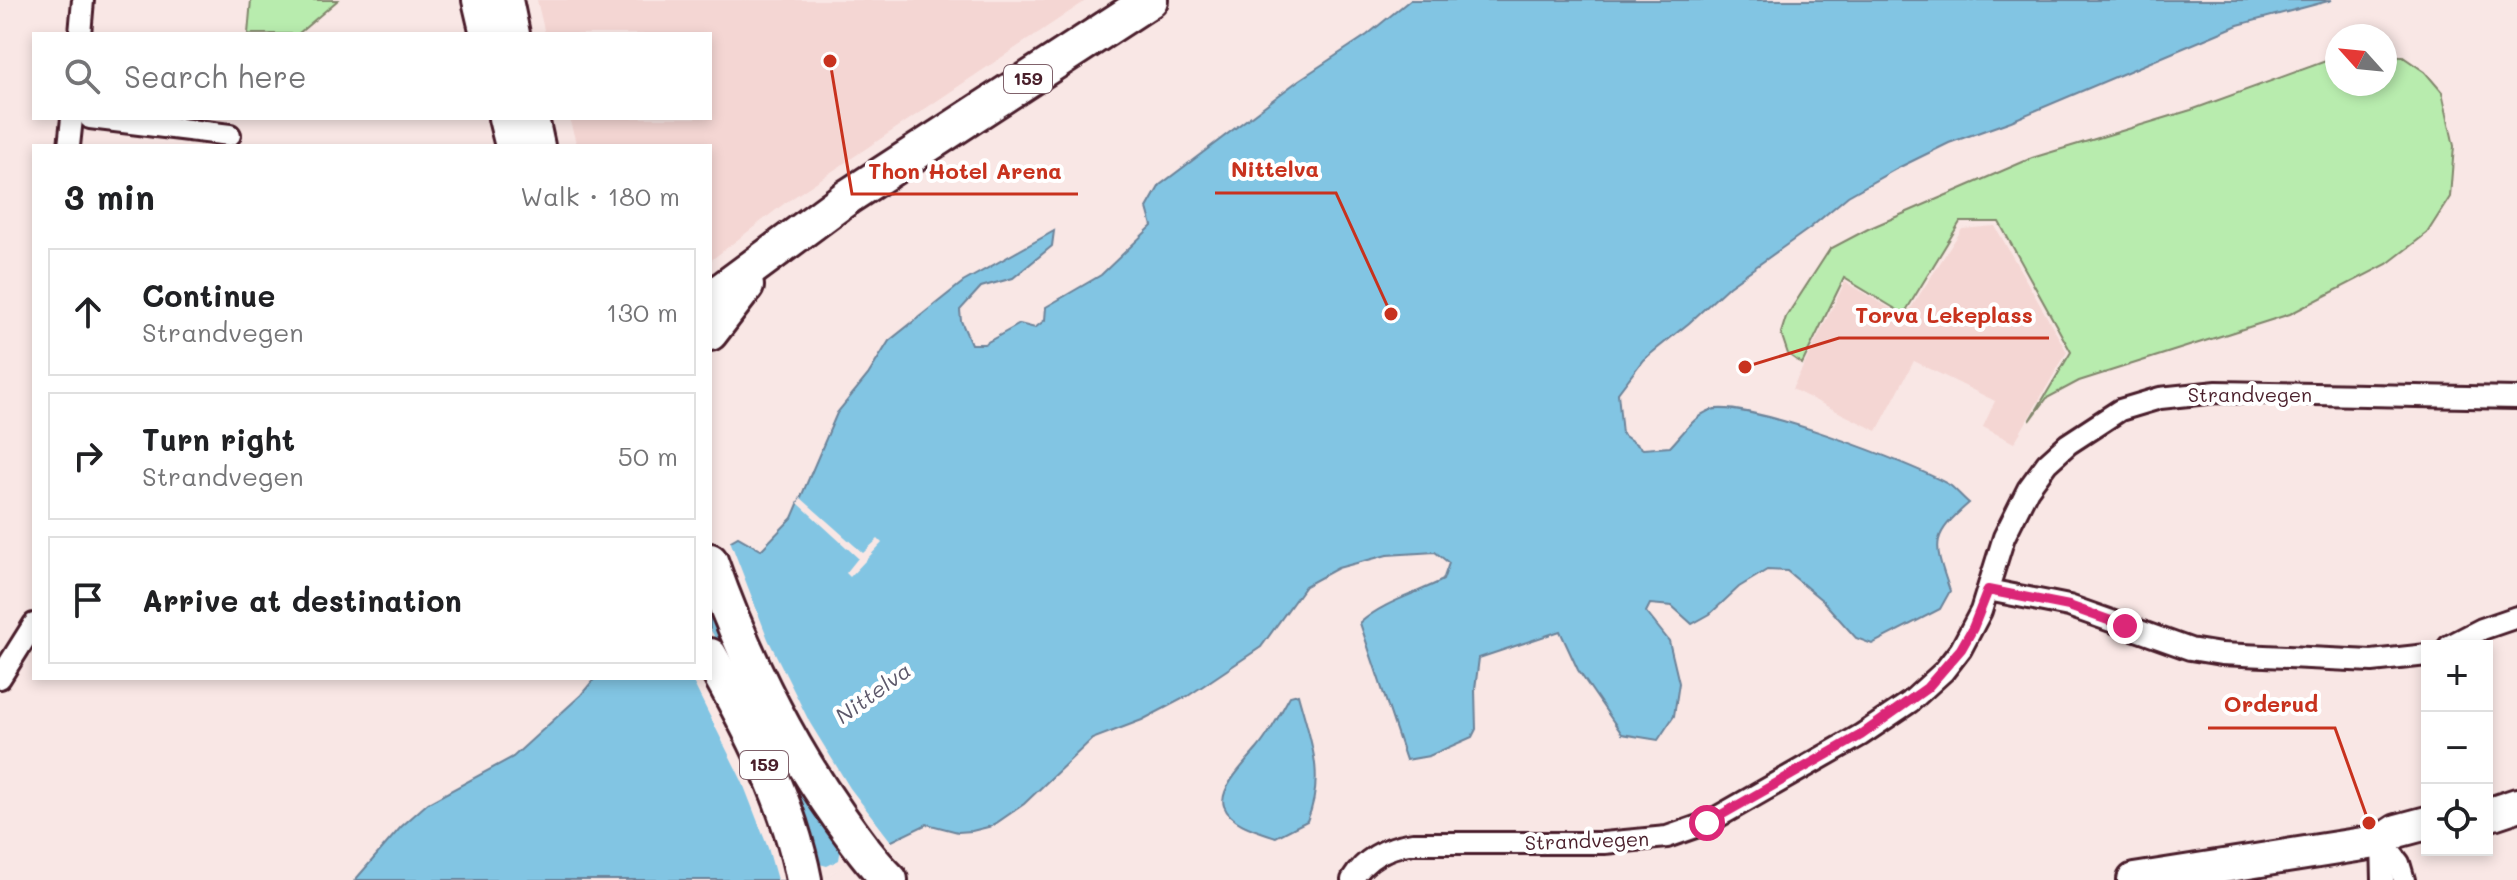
<!DOCTYPE html>
<meta charset="utf-8">
<style>
body{margin:0;font-family:Mali,sans-serif;background:#f2f2f2;color:#202124}
.controls{position:absolute;right:24px;bottom:24px;display:grid;overflow:hidden;border-radius:0px;box-shadow:0 4px 12px #0003}
.controls button{width:72px;height:72px;display:grid;place-items:center;padding:0;border:0;border-bottom:2px solid #e0e0e0;background:#fff;color:#202124;font:40px sans-serif}
.compass{position:absolute;left:2325px;top:24px;width:72px;height:72px;border-radius:50%;background:#fff;box-shadow:0 4px 12px #0003;rotate:297deg}
.stop{position:absolute;width:24px;height:24px;margin:-18px;border:6px solid #db2777;border-radius:50%;background:#fff}
.stop.end{background:#db2777;border-color:#fff;box-shadow:0 2px 8px #0008}
.list{margin:0;padding:0;list-style:none}
h2{display:flex;justify-content:space-between;align-items:center;height:104px;margin:0;padding:0 32px;font-size:34px}
h2 small{font-size:26px;font-weight:400;color:#757577}
.list li{display:grid;grid-template-columns:52px 1fr auto;gap:24px;align-items:center;box-sizing:border-box;height:128px;margin:0 16px 16px;padding:0 16px;border:2px solid #e0e0e0;border-radius:0px}
.list b{display:block;font-size:30px;white-space:nowrap}
.list p{margin:0;font-size:26px;white-space:nowrap;color:#757577}
.list em{font-size:26px;font-style:normal;color:#757577}
.icon{flex:none;width:44px;height:44px;fill:none;stroke:currentColor;stroke-width:2;stroke-linecap:round;stroke-linejoin:round}
.map{position:relative;flex:none;width:2517px;height:880px;overflow:hidden}
.search{position:absolute;background:#fff;box-shadow:0 4px 12px #0003;left:32px;top:32px;width:680px;height:88px;display:flex;align-items:center;gap:20px;box-sizing:border-box;padding:0 28px;border-radius:0px;color:#757577;font-size:30px}
.panel{position:absolute;background:#fff;box-shadow:0 4px 12px #0003;left:32px;top:144px;width:680px;height:536px;border-radius:0px}
.map>svg:first-child{display:block}
</style>
<div class="map">
<svg width="2517" height="880" viewBox="0 0 2517 880">
<rect width="100%" height="100%" fill="#f9e7e5"/>
<filter id="ink" filterUnits="userSpaceOnUse"><feTurbulence type="fractalNoise" baseFrequency=".0125" numOctaves="2"/><feDisplacementMap in="SourceGraphic" scale="16" xChannelSelector="R" yChannelSelector="G"/><feConvolveMatrix kernelMatrix="1 2 1 2 8 2 1 2 1" color-interpolation-filters="sRGB"/></filter>
<g filter="url(#ink)">
<g fill="#f4d6d3">
<path d="M537,0H1087L785,203L710,261V146H577L569,118H710V34H545Z"/>
<path d="M1995,226L2067,352L2014,443L1983,427L1995,401L1914,361L1877,431L1792,389L1845,282L1905,317L1962,229Z"/>
</g>
<g fill="#b8ecae" stroke="#81866c" stroke-width="2">
<path d="M251,0H338L298,34H248Z"/>
<path d="M2385,56L2403,57L2425,72L2442,92L2454,146L2450,197L2427,233L2387,264L2290,314L2079,381L2047,398L2030,421L2071,352L1999,222H1960L1904,314L1844,278L1802,364L1788,354L1781,333L1786,317L1830,249L1868,229L2032,158L2191,110L2337,57V84H2385Z"/>
</g>
<g fill="#82c5e3" stroke="#6c8399" stroke-width="2">
<path d="M1410,0H2332L2238,25L2011,121L1949,143L1896,169L1848,196L1810,228L1729,286L1689,323L1643,360L1618,393L1622,434L1643,449L1670,447C1681,436 1695,415 1711,410C1746,400 1917,465 1951,486C1957,491 1963,498 1969,503C1929,538 1934,543 1950,591L1940,609L1872,644L1856,638L1823,601L1787,571L1767,570L1739,587L1710,614L1692,624L1672,606L1650,604L1646,612L1669,641L1679,683L1674,716L1658,740L1622,734L1578,670L1560,631L1479,658L1475,689L1476,729L1472,737L1429,756L1406,760L1360,623C1383,602 1416,594 1443,580L1449,563L1435,552L1387,555L1338,568L1305,586L1261,647L1188,696L1142,720L1092,739L1024,804L992,826L972,831L958,832L927,824L811,880H355L401,827L428,803L513,757L581,695L595,678H710V553L738,537L761,550L792,518L837,413L868,375L889,341L963,282L1054,231L1052,246L1013,278L981,287L960,310L961,321L971,344H984L1020,324L1035,328L1045,320L1046,307L1101,275L1152,226L1147,208L1160,185L1299,80L1367,35Z"/>
<path d="M1298,694C1310,739 1326,775 1307,821L1276,837C1259,831 1231,825 1224,806C1218,789 1247,761 1257,749C1270,734 1280,714 1290,696Z"/>
</g>
<g fill="#f9e7e5">
<path d="M801,498L863,553L878,539L882,543L850,577L846,573L858,558L798,503Z"/>
<path d="M729,538L768,639L810,723L850,788L893,844L818,880H777L768,848L742,781L691,678H710V629L730,663L816,863L827,866L839,860L841,848L710,548Z"/>
</g>
<g fill="none" stroke-linecap="round" stroke-linejoin="round">
<g stroke="#4a1f2b" stroke-width="26">
<g id="minor">
<path d="M80,34L83,0"/>
<path d="M90,118L230,135"/>
<path d="M69,146L72,118"/>
<path d="M1988,590L2069,606L2190,649L2221,654L2372,661L2427,655"/>
<path d="M2449,646L2482,629L2517,617"/>
<path d="M0,678L34,624"/>
<path d="M2382,841L2399,863L2404,880"/>
<path d="M2382,841L2383,880"/>
<path d="M1352,880C1366,857 1387,847 1413,843H1604L1667,837L1707,823L1861,735L1910,702L1944,671L1961,649L1981,611L2004,537L2028,489L2047,463L2068,444L2120,410L2160,398L2217,392L2517,398"/>
</g>
</g>
<g stroke="#4a1f2b" stroke-width="38">
<g id="primary">
<path d="M479,0L487,34"/>
<path d="M506,0L513,34"/>
<path d="M505,118L512,146"/>
<path d="M532,118L538,146"/>
<path d="M2487,815L2517,805"/>
<path d="M2134,880L2382,841L2397,831L2427,823"/>
</g>
</g>
<g stroke="#4a1f2b" stroke-width="40">
<g id="trunk">
<path d="M710,299L849,196L1150,0"/>
<path d="M710,333L746,286"/>
<path d="M710,561C742,652 784,739 840,818C855,839 871,862 890,880"/>
<path d="M710,656C749,725 789,801 804,880"/>
</g>
</g>
<use href="#minor" stroke="#fff" stroke-width="20"/>
<use href="#primary" stroke="#fff" stroke-width="32"/>
<use href="#trunk" stroke="#fff" stroke-width="34"/>
</g>
</g>
<g fill="none" stroke-linecap="round" stroke-linejoin="round" filter="url(#ink)">
<path stroke="#db2777" stroke-width="10" d="M1707,823L1861,735L1927,688L1961,649L1973,628L1988,590L2069,606L2125,626"/>
</g>
<g text-anchor="middle" stroke-width="8" stroke-linejoin="round" paint-order="stroke">
<g fill="#fff" stroke="#80626b" stroke-width="2">
<rect x="1004" y="65" width="48" height="28" rx="6"/>
<rect x="740" y="751" width="48" height="28" rx="6"/>
</g>
<g font-size="18" font-weight="bold" fill="#4a1f2b">
<text x="1028" y="85">159</text>
<text x="764" y="771">159</text>
</g>
<g font-size="20" fill="#4a1f2b" stroke="#fff">
<text x="2250" y="402">Strandvegen</text>
<text transform="translate(1587 841) rotate(-2)" y="7">Strandvegen</text>
</g>
<g font-size="22" font-style="italic" fill="#5e596b" stroke="#fff">
<text transform="translate(873 693) rotate(-36)" y="8">Nittelva</text>
</g>
</g>
<path fill="none" stroke="#c8321e" stroke-width="3" d="M1391 314L1336 193H1215M830 61L852 194H1078M1745 367L1839 338H2049M2369 823L2335 728H2208"/>
<g fill="#c8321e" stroke="#fff" stroke-width="3">
<circle cx="1391" cy="314" r="8"/>
<circle cx="830" cy="61" r="8"/>
<circle cx="1745" cy="367" r="8"/>
<circle cx="2369" cy="823" r="8"/>
</g>
<g font-size="22" text-anchor="middle" font-weight="bold" fill="#c8321e" stroke="#fff" stroke-width="8" stroke-linejoin="round" paint-order="stroke">
<text x="1275" y="177">Nittelva</text>
<text x="965" y="179">Thon Hotel Arena</text>
<text x="1944" y="323">Torva Lekeplass</text>
<text x="2271" y="712">Orderud</text>
</g>
</svg>
<div class="controls">
<button>+</button>
<button>−</button>
<button><svg class="icon" aria-label="locate" viewBox="0 0 24 24"><circle cx="12" cy="12" r="6"/><path d="M12 2v4M12 18v4M2 12h4M18 12h4"/></svg></button>
</div>
<svg class="compass" viewBox="-18 -18 36 36"><path d="M0-13l5 13h-10z" fill="#e53935"/><path d="M0 13l5-13h-10z" fill="#757577"/></svg>
<div class="stop" style="left:1707px;top:823px"></div>
<div class="stop end" style="left:2125px;top:626px"></div>
<div class="search"><svg class="icon" aria-label="search" viewBox="0 0 24 24"><circle cx="10" cy="10" r="6"/><path d="M15 15l6 6"/></svg>Search here</div>
<section class="panel">
<h2>3 min<small>Walk · 180 m</small></h2>
<ul class="list">
<li><svg class="icon" aria-label="ahead" viewBox="0 0 24 24"><path d="M12 20V5M6 11l6-6 6 6"/></svg><div><b>Continue</b><p>Strandvegen</p></div><em>130 m</em></li>
<li><svg class="icon" aria-label="right" viewBox="0 0 24 24"><path d="M7 20v-9h11M14 6l5 5-5 5"/></svg><div><b>Turn right</b><p>Strandvegen</p></div><em>50 m</em></li>
<li><svg class="icon" aria-label="arrive" viewBox="0 0 24 24"><path d="M6 21V4h12l-3 4 3 4H6"/></svg><div><b>Arrive at destination</b></div></li>
</ul>
</section>
</div>
